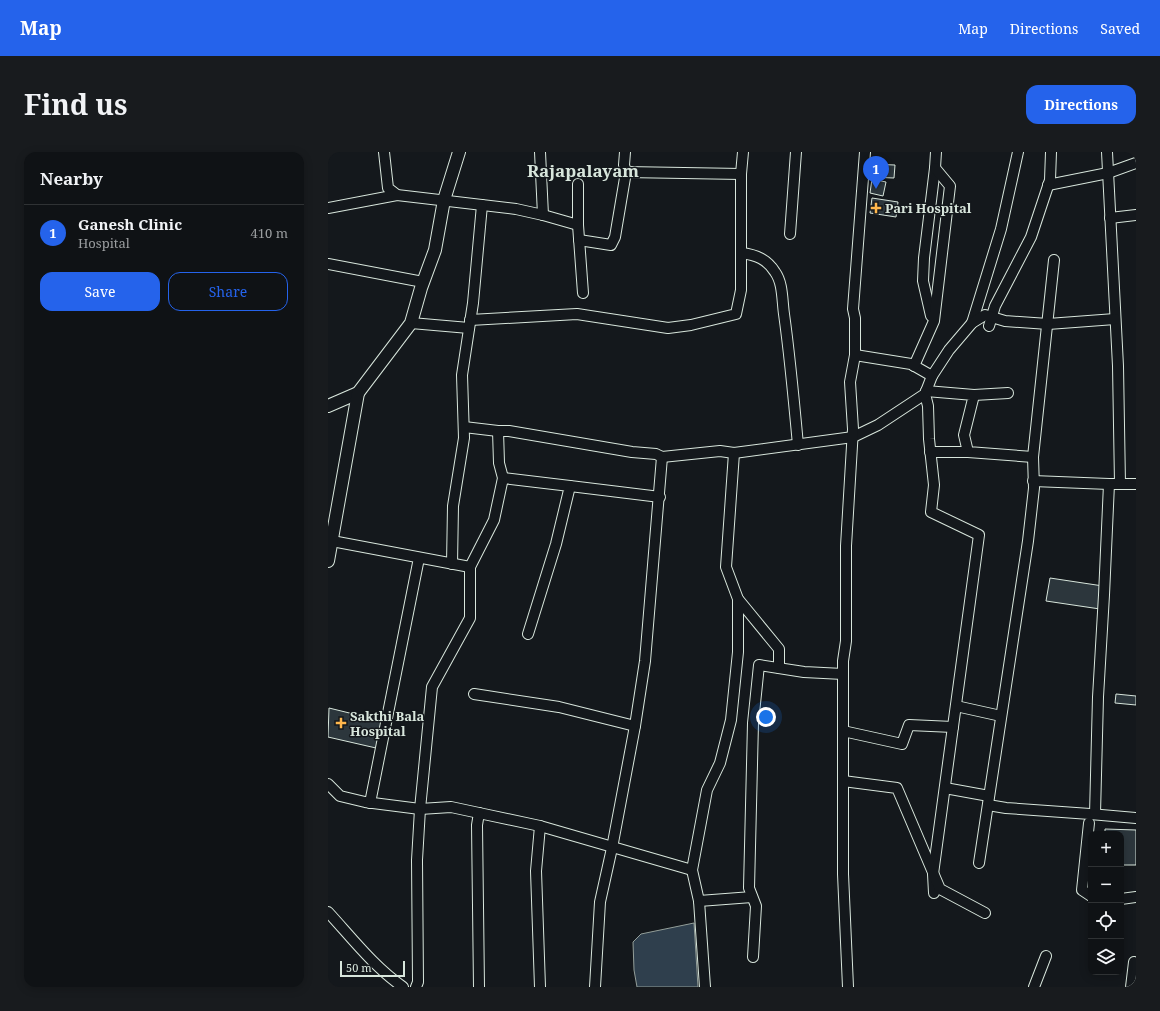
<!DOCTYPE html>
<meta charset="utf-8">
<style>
body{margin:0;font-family:"Noto Serif",serif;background:#181b1e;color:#f1f3f6}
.controls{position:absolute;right:12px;bottom:12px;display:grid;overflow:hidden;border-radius:8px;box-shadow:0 2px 10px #0003}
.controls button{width:36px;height:36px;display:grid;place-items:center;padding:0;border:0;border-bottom:1px solid #2f3234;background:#0f1215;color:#f1f3f6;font:20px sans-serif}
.scale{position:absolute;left:12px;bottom:10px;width:65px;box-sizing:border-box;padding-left:4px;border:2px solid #d8e6dc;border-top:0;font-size:11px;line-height:14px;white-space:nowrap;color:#d8e6dc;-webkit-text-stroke:3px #14181c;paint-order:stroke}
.you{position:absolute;left:438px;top:565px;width:14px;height:14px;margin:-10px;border:3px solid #fff;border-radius:50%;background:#1a73e8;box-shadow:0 0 0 6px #1a73e833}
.badge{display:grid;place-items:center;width:26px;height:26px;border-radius:50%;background:#2563eb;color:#fff;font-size:13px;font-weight:700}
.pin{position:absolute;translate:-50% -33px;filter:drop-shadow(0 1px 2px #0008)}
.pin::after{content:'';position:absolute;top:21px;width:14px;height:12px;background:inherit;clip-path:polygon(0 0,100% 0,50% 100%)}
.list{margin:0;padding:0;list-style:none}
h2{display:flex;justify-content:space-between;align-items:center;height:52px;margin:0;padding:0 16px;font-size:17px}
h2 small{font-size:13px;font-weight:400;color:#9b9ea0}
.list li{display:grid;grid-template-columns:26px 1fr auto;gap:12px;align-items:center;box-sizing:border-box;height:56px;padding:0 16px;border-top:1px solid #2f3234}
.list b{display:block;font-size:15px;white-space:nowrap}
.list p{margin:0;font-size:13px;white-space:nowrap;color:#9b9ea0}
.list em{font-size:13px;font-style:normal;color:#9b9ea0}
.actions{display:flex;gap:8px;padding:12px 16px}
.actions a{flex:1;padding:9px 0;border:1px solid #2563eb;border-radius:12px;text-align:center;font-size:14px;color:#2563eb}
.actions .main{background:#2563eb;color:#fff}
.icon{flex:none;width:22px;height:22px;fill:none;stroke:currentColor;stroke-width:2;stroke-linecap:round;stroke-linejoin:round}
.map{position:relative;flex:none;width:808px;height:835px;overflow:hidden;border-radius:12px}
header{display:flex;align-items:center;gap:24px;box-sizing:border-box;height:56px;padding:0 20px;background:#2563eb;color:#fff}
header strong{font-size:19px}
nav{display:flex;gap:22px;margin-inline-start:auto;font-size:14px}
.intro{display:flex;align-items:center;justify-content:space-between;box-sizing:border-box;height:96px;padding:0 24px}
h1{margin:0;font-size:28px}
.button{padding:10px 18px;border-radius:12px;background:#2563eb;color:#fff;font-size:14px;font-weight:700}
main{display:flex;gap:24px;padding:0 24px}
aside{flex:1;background:#0f1215;border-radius:12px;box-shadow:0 2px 10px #0003}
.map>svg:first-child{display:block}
</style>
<header>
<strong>Map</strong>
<nav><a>Map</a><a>Directions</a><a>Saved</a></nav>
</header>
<div class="intro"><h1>Find us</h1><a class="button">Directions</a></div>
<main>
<aside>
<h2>Nearby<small></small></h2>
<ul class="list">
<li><span class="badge">1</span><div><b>Ganesh Clinic</b><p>Hospital</p></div><em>410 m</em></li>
</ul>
<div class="actions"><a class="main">Save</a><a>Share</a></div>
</aside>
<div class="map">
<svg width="808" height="835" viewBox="0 0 808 835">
<rect width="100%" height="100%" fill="#14181c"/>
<path fill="#2f3f4d" stroke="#939e99" d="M366,771L370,835H309L306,818L305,790L313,782Z"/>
<g fill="#2c363c" stroke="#d8e6dc">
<path d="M541,12L567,13L566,26L541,25Z"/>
<path d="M544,27L558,30L555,44L542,41Z"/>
<path d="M544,46L570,50L568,65L542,61Z"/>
<path d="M722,426L775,434L772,457L718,449Z"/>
<path d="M788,542L808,544V553L787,551Z"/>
<path d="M1,556L54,569L48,596L0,585Z"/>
<path d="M777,677L808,678V713H793V682H777Z"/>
</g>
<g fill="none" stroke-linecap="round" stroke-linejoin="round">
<g stroke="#d8e6dc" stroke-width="12">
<g id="minor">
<path d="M56,0L60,36L69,43L188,57L215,63L250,73"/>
<path d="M212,0L215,63"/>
<path d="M779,0L790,214L792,332"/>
<path d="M298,20L413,22"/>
<path d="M250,32V73L255,141"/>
<path d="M720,33L780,21L808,11"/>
<path d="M0,56L69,43"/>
<path d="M782,66L808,63"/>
<path d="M462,82L468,0"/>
<path d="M251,88L283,93L287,85L298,20L296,13L297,0"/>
<path d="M414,101C428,103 439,107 447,120C455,131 454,148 456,162C462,205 466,249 470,293"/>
<path d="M0,112L95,130"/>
<path d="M603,164L595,129L596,106L607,16L608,0"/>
<path d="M142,168L249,162L340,176L363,173L408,162L413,138V22L415,0"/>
<path d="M83,171L141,176"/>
<path d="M644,171L673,77L690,0"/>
<path d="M661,174L667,154L703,85L722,28L723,0"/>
<path d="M527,203L583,212L604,224"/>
<path d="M586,214L606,169L622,34L607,16"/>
<path d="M598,239L646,243L636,283L640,300L705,305"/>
<path d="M597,242L600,254L601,287L606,333L603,360L651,383L605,722L606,741"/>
<path d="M646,243L680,241"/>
<path d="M136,275L170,279H181L304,300L328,302L334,305L392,299L406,301L525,285L550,273L597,242L604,224L621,198L644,171L657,163L677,169L720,172L787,167"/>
<path d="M602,300H640"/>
<path d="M406,301L398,415L410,447L451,497V516"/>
<path d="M175,326L242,334L228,392L200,482"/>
<path d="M705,329L781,332"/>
<path d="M242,334L332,345"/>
<path d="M4,389L142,415"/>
<path d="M124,412L125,354L136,286L134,223L145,151L154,53"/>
<path d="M146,542L231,555L307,574"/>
<path d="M628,554L673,564"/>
<path d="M515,579L574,592L581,573L625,575"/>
<path d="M515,629L569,636L612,737L657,761"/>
<path d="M0,632L12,644L37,650L92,657L123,655L151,661L212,674L364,718"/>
<path d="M617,636L661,644"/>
<path d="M42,651L91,406"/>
<path d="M660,653L678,656L762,662L808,666"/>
<path d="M767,662L770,545L776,443L781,332H808"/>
<path d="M761,671L754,738L763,744"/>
<path d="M212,674L208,719L212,835"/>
<path d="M651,711L700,389L706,336L705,305L726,108"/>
<path d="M793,747L808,745"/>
<path d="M371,749L424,745"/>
<path d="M0,760C23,785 46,815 75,835"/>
<path d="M425,805L428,754L421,736L425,571L431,513L476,520L515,522"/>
<path d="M88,835L90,830L89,708L92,657L104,535L142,466V415L166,368L175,326L171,311L170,279"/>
<path d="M151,835L149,673L151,661"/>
<path d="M267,835L272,750L284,696L307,574L317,509L334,305"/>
<path d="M377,835L371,749L364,718L379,638L392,611L403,568L410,500V447"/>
<path d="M520,835L515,722V509L518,489V394L525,277L522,230L527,203V166L525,157L537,0"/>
<path d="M706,835L718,804"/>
<path d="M803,835L806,810"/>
</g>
</g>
<g stroke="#d8e6dc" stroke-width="14">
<g id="major">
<path d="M0,254L30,241L83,171L93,136L107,98L116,48L131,0"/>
<path d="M0,409L30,241"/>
</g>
</g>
<use href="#minor" stroke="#14181c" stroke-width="10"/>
<use href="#major" stroke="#14181c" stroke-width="12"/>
</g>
<g fill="#ffb74d" stroke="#14181c" stroke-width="1.5">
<path d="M546 50h4v4h4v4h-4v4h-4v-4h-4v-4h4z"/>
<path d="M11 565h4v4h4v4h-4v4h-4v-4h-4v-4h4z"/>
</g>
<g text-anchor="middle" stroke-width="3" stroke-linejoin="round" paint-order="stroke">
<g font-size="13" font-weight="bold" fill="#d8e6dc" stroke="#14181c" text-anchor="start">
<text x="557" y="61">Pari Hospital</text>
<text x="22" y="569">Sakthi Bala<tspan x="22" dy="15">Hospital</tspan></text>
</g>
<g font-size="17" font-weight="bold" fill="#d8e6dc" stroke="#14181c">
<text x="255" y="25">Rajapalayam</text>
</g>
</g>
</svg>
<div class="controls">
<button>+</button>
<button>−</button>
<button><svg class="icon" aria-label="locate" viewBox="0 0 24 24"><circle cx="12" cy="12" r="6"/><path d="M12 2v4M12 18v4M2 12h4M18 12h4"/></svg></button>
<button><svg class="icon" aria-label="layers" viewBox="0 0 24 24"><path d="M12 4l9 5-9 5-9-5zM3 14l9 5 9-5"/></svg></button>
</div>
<div class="scale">50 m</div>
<div class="you"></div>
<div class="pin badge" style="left:548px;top:37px">1</div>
</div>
</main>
